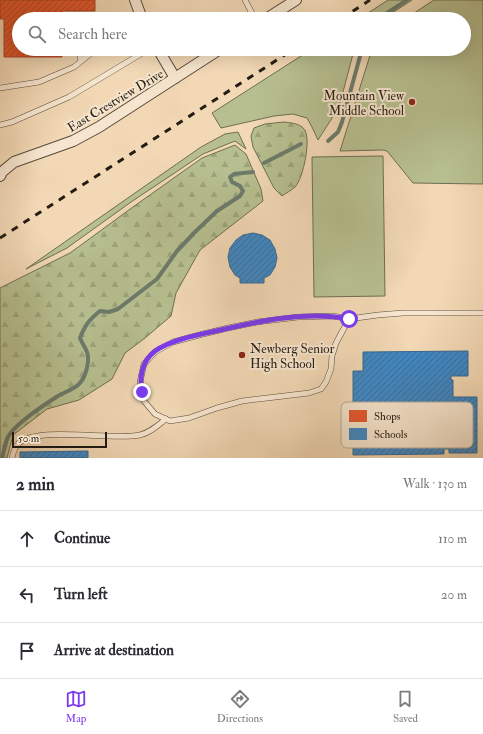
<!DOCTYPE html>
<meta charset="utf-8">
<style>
body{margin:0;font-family:"IM FELL Double Pica",serif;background:#f2f2f3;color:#2b2b33}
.scale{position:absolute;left:12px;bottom:10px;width:95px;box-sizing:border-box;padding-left:4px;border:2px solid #241c13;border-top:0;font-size:11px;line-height:14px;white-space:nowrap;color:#241c13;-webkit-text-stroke:3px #f7e6cf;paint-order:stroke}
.stop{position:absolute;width:12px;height:12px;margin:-9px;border:3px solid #7c3aed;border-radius:50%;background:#fff}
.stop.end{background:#7c3aed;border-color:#fff;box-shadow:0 1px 4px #0008}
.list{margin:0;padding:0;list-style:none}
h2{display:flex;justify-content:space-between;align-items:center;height:52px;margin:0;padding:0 16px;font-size:17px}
h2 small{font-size:13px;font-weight:400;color:#7c7c81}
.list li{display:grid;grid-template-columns:26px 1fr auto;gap:12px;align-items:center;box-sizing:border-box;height:56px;padding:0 16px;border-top:1px solid #e1e1e2}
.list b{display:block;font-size:15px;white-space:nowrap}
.list em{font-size:13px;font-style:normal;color:#7c7c81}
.icon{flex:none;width:22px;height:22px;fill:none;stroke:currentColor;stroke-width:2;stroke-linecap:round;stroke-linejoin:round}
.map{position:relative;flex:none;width:483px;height:458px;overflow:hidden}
.search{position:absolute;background:#fff;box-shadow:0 4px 16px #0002;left:12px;right:12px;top:12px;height:44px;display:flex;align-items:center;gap:10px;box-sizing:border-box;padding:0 14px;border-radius:22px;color:#7c7c81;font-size:15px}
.sheet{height:220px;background:#fff}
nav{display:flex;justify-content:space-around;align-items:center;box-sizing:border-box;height:56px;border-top:1px solid #e1e1e2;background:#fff;font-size:11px;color:#7c7c81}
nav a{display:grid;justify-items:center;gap:2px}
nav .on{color:#7c3aed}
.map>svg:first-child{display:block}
</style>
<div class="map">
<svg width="483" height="458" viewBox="0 0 483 458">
<defs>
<pattern id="forest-firs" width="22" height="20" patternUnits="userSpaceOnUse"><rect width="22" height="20" fill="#b7bf90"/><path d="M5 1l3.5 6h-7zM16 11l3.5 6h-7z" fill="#9da47b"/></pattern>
<pattern id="shops-hatch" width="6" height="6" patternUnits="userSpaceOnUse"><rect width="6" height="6" fill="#e4572e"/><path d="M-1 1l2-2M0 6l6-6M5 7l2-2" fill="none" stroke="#b94726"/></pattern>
<pattern id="schools-hatch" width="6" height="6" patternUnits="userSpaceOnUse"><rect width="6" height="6" fill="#3f88c5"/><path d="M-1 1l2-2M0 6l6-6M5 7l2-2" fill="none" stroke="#356e9f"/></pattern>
</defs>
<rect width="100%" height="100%" fill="#f2d8b5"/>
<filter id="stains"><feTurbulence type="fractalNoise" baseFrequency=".005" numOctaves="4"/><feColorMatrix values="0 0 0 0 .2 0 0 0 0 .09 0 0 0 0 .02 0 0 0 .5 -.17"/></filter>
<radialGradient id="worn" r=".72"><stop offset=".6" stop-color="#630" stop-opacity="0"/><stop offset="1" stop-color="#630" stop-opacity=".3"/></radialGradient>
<g fill="#b7bf90" stroke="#6e6e52">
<path d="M388,0H412L383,19H359Z"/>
<path d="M434,0H483V184L413,183L387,151L383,150L340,151L372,49H464V19H405Z"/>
<path d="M312,49H353V54L339,107L318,140L312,127L307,118L293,114L274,116L221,128L212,113Z"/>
<path d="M238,132L246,149L235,141L203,154L131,202L67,248L26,269L201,147L225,134Z"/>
<path d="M383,156L385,296L314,297L312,157Z"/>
</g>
<g fill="url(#forest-firs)" stroke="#6e6e52">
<path d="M284,122C291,123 299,123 304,129C312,138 303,179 295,187C292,190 286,193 282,196L274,188L253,147L251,136L254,128L265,124Z"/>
<path d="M235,145L246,154L261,189L263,201L200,250L176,293L171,316L145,338L125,353L112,379L79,400L47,409L13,435L7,458H0V288L70,253L133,207L202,158Z"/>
</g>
<path fill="url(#shops-hatch)" stroke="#aa4526" d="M0,0H95V11H62V19H19V49H62V57H4V19H0Z"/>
<g fill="url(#schools-hatch)" stroke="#376890">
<path d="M253,233L262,235L270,240L275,249L277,258L275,267L270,275L264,278V283H240V278L235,275L230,267L228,257L230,248L236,240L243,235Z"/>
<path d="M468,351V376H451V380H453V397H477V453H449V449H444V454L353,455V371H363V352Z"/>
<path d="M88,451V458H20V452Z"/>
</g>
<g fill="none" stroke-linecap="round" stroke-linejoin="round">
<g stroke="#6c7b6c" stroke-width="4">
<path d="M378,19L407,0"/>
<path d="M328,141L338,132L342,122L362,49"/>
<path d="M264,163L301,144"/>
<path d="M2,458C4,451 5,443 8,437C15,424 45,404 58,396C63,393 76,388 79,384C86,377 90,361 87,352C85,347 82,343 80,338C85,325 89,320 100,311L109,312L118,309L157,279L177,251L195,232L217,211L240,196L243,191L240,186L232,182L230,177L234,174L253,172"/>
</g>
<g stroke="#584b3c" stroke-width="6">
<g id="service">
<path d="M245,0L255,19"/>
<path d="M79,49L81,61"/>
<path d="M0,88L39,82L74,67L96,49"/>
<path d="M0,125L12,122L69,97L149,49"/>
<path d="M349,319L336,343L332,356L331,369L326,382L321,389L309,393L267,398L242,401L217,408L189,418L170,421L155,414L144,401L140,382L144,364L155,352L173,342L203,334L228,328L257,322L298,317L333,316L349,319L378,315L403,313H483"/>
<path d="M12,458C13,453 14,448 18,444C36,425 112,441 140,435C151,432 157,426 166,419"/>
</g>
</g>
<g stroke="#584b3c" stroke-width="12">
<g id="minor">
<path d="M135,0L142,19"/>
<path d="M266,19L296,0"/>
<path d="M158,49L175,78"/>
<path d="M0,176L2,172L14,162L73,141L99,127L220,49"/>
</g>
</g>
<use href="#service" stroke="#f7e6cf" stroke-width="5"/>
<use href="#minor" stroke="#f7e6cf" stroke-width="10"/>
<g stroke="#241c13" stroke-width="3" stroke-dasharray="7 7" stroke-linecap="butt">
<path d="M341,19L370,0"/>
<path d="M0,238L294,49"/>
</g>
</g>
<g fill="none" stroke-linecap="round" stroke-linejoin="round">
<path stroke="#7c3aed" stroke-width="5" d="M142,392C139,377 142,361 155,351C171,340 197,335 216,331C259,321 305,311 349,319"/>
</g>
<g fill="#8f2418" stroke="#f7e6cf" stroke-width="1.5">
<circle cx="412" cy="102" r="4"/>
<circle cx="242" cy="355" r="4"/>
</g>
<g text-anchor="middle" stroke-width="4" stroke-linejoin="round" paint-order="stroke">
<g font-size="13" fill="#241c13" stroke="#f7e6cf" text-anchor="end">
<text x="404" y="100">Mountain View<tspan x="404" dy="15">Middle School</tspan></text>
<text x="250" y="353" text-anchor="start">Newberg Senior<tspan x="250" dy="15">High School</tspan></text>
</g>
<g font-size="13" fill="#241c13" stroke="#f7e6cf">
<text transform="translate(115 100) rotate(-31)" y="5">East Crestview Drive</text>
</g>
</g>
<rect x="341" y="402" width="132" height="46" rx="6" fill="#f7e6cf" stroke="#b8a997" stroke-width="1"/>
<rect x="349" y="410" width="18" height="12" fill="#e4572e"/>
<rect x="349" y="428" width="18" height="12" fill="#3f88c5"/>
<g font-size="11" fill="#241c13">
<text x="374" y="420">Shops</text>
<text x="374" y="438">Schools</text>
</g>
<rect width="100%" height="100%" filter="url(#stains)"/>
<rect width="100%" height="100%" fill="url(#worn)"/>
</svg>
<div class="scale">50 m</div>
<div class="stop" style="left:349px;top:319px"></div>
<div class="stop end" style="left:142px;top:392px"></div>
<div class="search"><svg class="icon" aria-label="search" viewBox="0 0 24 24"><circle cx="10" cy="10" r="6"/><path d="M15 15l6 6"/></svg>Search here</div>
</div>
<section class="sheet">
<h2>2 min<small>Walk · 130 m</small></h2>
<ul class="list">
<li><svg class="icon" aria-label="ahead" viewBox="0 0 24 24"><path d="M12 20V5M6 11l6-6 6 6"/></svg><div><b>Continue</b></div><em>110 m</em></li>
<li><svg class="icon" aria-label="left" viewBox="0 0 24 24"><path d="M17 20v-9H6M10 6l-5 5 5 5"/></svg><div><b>Turn left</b></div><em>20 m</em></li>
<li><svg class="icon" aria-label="arrive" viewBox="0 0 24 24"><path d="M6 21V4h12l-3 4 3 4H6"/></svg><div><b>Arrive at destination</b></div></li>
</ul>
</section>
<nav>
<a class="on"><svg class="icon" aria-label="map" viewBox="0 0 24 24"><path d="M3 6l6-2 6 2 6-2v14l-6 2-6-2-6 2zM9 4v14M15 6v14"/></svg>Map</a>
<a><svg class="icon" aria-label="directions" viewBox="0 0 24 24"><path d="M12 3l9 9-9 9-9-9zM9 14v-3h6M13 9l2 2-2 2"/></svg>Directions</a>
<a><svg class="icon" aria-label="saved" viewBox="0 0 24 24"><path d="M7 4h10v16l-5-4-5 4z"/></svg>Saved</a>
</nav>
